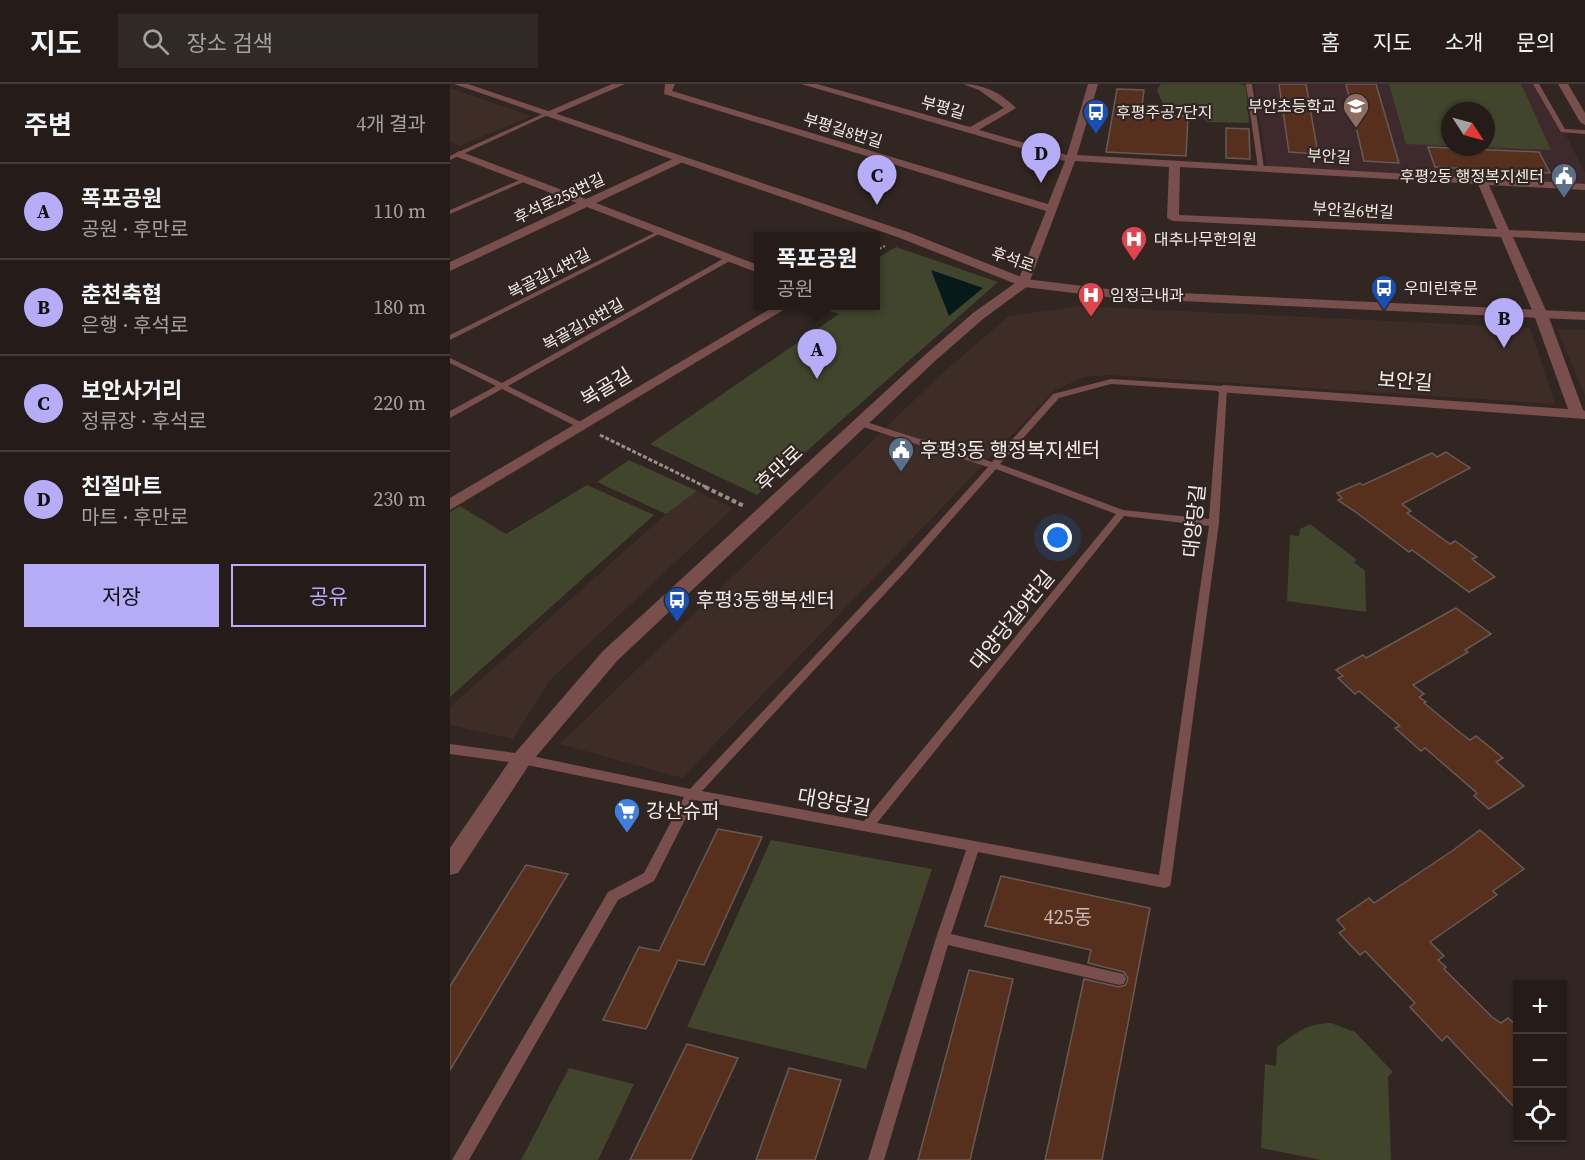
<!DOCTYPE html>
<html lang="ko">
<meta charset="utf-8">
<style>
body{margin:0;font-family:"Source Serif 4","Noto Sans KR",serif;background:#312926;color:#f1f3f6}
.controls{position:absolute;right:18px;bottom:18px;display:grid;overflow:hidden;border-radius:0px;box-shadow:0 2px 4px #0004}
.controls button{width:54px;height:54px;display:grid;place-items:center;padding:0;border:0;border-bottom:2px solid #423a38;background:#251c19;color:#f1f3f6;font:30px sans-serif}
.compass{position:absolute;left:991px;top:18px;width:54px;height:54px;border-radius:50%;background:#251c19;box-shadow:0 2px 4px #0004;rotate:126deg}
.you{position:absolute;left:608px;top:454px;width:21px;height:21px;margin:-15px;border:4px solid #fff;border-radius:50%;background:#1a73e8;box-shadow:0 0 0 9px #1a73e833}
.badge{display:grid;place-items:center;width:39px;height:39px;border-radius:50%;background:#b6acf8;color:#111;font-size:20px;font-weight:700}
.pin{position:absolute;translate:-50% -50px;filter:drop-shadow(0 2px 3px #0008)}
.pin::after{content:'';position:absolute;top:32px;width:21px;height:18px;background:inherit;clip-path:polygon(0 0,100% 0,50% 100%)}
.popup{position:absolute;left:304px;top:148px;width:126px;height:78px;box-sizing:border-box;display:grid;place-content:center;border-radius:0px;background:#251c19;filter:drop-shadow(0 2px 4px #0005);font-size:20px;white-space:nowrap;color:#a3a1a2}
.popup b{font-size:22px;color:#f1f3f6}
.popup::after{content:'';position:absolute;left:50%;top:100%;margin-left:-12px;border:12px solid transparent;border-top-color:#251c19}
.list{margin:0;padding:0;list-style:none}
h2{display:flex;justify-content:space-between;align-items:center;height:78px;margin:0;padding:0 24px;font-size:26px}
h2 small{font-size:20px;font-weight:400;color:#a3a1a2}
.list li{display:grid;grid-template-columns:39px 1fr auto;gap:18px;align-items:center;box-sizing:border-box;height:96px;padding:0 24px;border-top:2px solid #423a38}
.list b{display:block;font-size:22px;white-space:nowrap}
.list p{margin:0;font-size:20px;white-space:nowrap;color:#a3a1a2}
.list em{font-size:20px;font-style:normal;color:#a3a1a2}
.actions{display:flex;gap:12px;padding:18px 24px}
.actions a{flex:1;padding:14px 0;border:2px solid #b6acf8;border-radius:0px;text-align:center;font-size:21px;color:#b6acf8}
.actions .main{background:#b6acf8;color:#111}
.icon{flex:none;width:33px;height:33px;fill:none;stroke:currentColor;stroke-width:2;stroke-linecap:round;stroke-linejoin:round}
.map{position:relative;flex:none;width:1135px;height:1076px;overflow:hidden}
header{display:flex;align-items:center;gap:36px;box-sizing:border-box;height:84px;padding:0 30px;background:#251c19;border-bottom:2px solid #423a38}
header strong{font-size:28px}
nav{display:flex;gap:33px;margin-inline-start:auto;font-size:21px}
.search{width:420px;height:54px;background:#312926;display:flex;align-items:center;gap:15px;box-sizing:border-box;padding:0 21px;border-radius:0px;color:#a3a1a2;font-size:22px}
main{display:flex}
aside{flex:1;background:#251c19}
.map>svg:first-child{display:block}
</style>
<header>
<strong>지도</strong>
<div class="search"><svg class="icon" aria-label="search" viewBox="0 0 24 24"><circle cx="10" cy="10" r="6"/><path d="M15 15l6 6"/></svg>장소 검색</div>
<nav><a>홈</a><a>지도</a><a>소개</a><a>문의</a></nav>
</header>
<main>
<aside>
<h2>주변<small>4개 결과</small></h2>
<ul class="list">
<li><span class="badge">A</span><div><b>폭포공원</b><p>공원 · 후만로</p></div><em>110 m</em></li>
<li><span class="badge">B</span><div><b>춘천축협</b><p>은행 · 후석로</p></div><em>180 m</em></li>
<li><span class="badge">C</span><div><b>보안사거리</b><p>정류장 · 후석로</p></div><em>220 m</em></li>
<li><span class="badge">D</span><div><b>친절마트</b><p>마트 · 후만로</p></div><em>230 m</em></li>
</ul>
<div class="actions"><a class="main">저장</a><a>공유</a></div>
</aside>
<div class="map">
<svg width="1135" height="1076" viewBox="0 0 1135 1076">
<rect width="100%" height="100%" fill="#312621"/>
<g fill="#3e2d26">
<path d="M0,4L81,32L10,62L0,58Z"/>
<path d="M630,222L1080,244L1105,320L660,291L634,293L605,306L232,694L110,660L489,292L559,232Z"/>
<path d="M1107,245L1135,246V312Z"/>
<path d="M247,407L283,424L100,596L63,655L0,641V623L216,430Z"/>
</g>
<path fill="#3e2a2c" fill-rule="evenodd" d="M804,0H1090L1135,89V103L817,82ZM1000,27H1036V63H1000Z"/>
<g fill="#41452c">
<path d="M711,0H790L796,2L799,39L757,38L746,26L713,20L707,6Z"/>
<path d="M939,0H1071L1101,66L1029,63H1036V27H1000V62L956,60Z"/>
<path d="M446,163L548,198L307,411L200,360L389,230L367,222H425L426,175Z"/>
<path d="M179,376L247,407L216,430L147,398Z"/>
<path d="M137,401L204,431L0,613V428L10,422L56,450Z"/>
<path d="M860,440L907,476L904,478L915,487L916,528L837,517L840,451L849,452L850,445Z"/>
<path d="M321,756L482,785L416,985L237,943Z"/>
<path d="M881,939L905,948L943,988L938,993L941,1076H871L811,1064L815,980L826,982L827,963C848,948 855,940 881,939Z"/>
<path d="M119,984L184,1000L148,1076H71Z"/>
</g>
<path fill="#061a1a" d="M481,186L533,204L499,232Z"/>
<g fill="#57301d" stroke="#675a54" stroke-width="1.5">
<path d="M829,0H856L868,70L839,68Z"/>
<path d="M896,0H926L949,79L914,77Z"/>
<path d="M667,5L694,6L691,30L738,32L736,72L656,68Z"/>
<path d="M776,44L799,45L800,75L776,74Z"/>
<path d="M978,63L1089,68L1100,89L985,83Z"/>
<path d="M996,368L1020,384L952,420L961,427L957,429L1000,460L1005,457L1027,473L1022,475L1045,493L1019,508L962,466L959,468L907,429L888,416L892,414L887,409L910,399L913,401L982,369L987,373Z"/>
<path d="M1006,524L1041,550L1015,566L1018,568L963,601L974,610L969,613L976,618L974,619L1013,651L1020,656L1026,652L1053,674L1046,678L1074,702L1039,725L1024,712L1027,709L975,664L971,667L945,644L950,642L909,607L905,610L888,594L893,592L886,586L913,571L916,574Z"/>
<path d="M268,745L312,753L254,881L228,876L196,945L153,936L189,863L209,867Z"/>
<path d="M1030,746L1074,785L1043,807L1047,811L980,858L994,872L988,876L996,883L994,885L1042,933L1051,939L1058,934L1068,943V1027L997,952L992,957L960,923L965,919L915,867L910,871L889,849L895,845L887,836L919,814L924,819L1002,767Z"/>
<path d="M76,781L118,790L0,986V902Z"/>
<path d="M551,792L700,824L652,1076H595L634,895L669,903L676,901L678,894L674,888L638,879L641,866L535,842Z"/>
<path d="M519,886L563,895L520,1076H468Z"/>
<path d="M237,960L288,974L241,1076H180Z"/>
<path d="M339,984L391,996L365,1076H306Z"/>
</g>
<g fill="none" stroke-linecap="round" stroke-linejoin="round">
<path stroke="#988e8a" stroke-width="2" stroke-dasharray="3 1.5" stroke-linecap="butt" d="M425,167L435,162"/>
<path stroke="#988e8a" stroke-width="3" stroke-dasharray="4 2" stroke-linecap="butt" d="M150,351L258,404"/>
<path stroke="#988e8a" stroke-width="4" stroke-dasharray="4.5 3" stroke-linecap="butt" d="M255,403L294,422"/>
<g fill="#784f4d" fill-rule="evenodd">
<path d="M796,0H802L814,84L811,86L808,84Z"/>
<path d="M1083,0H1089L1115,45L1135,46V50L1111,48Z"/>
<path d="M95,29L100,30L0,76V72Z"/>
<path d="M74,94L77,96L76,97L0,130V126Z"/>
<path d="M208,147L213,148L0,256V251Z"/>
<path d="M278,172L285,174L58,302L135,340V344H129L52,305L0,334V327L46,302L0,279V274L52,299Z"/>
<path d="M661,295L773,302L777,305L769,439L721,798L720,802L715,804L528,768L501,850L669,889L674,890L676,895L674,900L669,901L498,861L434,1076H418L486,854L516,766L245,716L204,797L168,816L19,1076H2L158,808L194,789L234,713L72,680L0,670V660L72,670L240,705L449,482L538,383L407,341V337H413L542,378L603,310ZM661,300L769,307L759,435L673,426L550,380L609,314ZM546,385L666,430L414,737L252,707L457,486ZM674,432L759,442L709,791L427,739Z"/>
</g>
<g fill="#784f4d" fill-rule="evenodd">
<path d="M162,0H175L101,32L92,30Z"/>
<path d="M215,0H225L222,7L598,120L615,77L351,0H367L520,43L554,24L529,6L513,0C534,0 551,9 566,24L529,46L617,71L638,0H648L627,71L1135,100V106L1039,101L1059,146L1135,149V157L1063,153L1098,231L1133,326L1135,327V335L768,308L766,305L773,301L1118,325L1084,231L1051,153L723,137L717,134L719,83L625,77L578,202L533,235L485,277L167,577L79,681L8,789L0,791V764L65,669L153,567L475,271L523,229L568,197L596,127L214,10ZM730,83L1028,100L1047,145L729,131Z"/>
<path d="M1108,0H1118L1135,29V41L1130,38Z"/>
<path d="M9,67L136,115L227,73H235V77L146,119L308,181V189L137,123L0,187V178L127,119L5,72L4,70Z"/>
<path d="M325,222H340L0,426V414Z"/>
</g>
<path fill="#784f4d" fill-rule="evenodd" d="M4,0H18L458,148L576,195L666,206L1135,228V236L666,214L574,203L450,154Z"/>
</g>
<defs>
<g id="school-pin" transform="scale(1.35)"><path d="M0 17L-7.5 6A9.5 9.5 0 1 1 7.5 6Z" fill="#8d6e63" stroke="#312621"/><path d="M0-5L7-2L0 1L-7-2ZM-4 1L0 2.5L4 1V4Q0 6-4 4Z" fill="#fff"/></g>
<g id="bus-pin" transform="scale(1.35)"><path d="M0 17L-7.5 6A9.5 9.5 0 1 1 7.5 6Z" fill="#1a4fb4" stroke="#312621"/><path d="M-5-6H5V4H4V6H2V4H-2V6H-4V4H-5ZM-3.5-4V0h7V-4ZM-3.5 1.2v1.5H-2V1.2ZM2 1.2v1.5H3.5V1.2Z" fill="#fff"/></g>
<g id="civic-pin" transform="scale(1.35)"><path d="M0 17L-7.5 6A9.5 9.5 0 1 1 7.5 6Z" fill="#5c6f8a" stroke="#312621"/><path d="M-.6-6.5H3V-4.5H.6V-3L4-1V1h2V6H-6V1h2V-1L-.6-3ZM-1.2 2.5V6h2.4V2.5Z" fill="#fff"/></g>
<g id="hospital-pin" transform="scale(1.35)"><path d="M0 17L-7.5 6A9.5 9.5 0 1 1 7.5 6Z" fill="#e0444e" stroke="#312621"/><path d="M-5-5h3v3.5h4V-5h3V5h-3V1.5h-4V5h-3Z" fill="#fff"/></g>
<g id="supermarket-pin" transform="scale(1.35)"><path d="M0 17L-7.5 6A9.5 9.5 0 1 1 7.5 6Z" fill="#3f7fe0" stroke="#312621"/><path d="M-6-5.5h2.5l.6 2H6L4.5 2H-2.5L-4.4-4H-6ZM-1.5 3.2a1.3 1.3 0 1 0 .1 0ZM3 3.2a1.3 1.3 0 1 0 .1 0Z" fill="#fff"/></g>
</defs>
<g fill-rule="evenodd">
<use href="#school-pin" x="906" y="22"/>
<use href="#bus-pin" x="646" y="28"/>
<use href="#civic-pin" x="1114" y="92"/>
<use href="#hospital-pin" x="684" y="155"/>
<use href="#bus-pin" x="934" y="204"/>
<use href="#hospital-pin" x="641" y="211"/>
<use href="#civic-pin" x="451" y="366"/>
<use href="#bus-pin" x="227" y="516"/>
<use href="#supermarket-pin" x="177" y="727"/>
</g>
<g text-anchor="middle" stroke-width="4.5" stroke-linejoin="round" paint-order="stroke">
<g font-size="16" fill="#f4ece9" stroke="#312621" text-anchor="start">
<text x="886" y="28" text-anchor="end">부안초등학교</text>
<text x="666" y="34">후평주공7단지</text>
<text x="1094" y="98" text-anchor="end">후평2동 행정복지센터</text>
<text x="704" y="161">대추나무한의원</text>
<text x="954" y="210">우미린후문</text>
<text x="660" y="217">임정근내과</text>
</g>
<g font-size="16" fill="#f4ece9" stroke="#312621">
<text transform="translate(493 23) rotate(16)" y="6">부평길</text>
<text transform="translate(393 46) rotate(17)" y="6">부평길8번길</text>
<text transform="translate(879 72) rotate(3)" y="6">부안길</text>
<text transform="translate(109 114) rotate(-25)" y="6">후석로258번길</text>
<text transform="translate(903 126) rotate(3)" y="6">부안길6번길</text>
<text transform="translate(563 175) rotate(19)" y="6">후석로</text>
<text transform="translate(99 189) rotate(-27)" y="6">복골길14번길</text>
<text transform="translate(133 240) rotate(-29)" y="6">복골길18번길</text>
</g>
<g font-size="20" fill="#f4ece9" stroke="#312621">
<text transform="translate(955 297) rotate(4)" y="7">보안길</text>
<text transform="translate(156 303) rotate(-31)" y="7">복골길</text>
<text transform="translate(329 384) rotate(-43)" y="7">후만로</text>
<text transform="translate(744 437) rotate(-84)" y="7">대양당길</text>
<text transform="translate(562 536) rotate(-51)" y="7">대양당길9번길</text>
<text transform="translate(384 718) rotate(10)" y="7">대양당길</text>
</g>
<g font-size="20" fill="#f4ece9" stroke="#312621" text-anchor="start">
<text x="470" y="373">후평3동 행정복지센터</text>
<text x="246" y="523">후평3동행복센터</text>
<text x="196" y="734">강산슈퍼</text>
</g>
<g font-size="20" fill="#cdbdb6">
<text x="618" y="840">425동</text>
</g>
</g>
</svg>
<div class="controls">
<button>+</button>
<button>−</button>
<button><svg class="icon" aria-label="locate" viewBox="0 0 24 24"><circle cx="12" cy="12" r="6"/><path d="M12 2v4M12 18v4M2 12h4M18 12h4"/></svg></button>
</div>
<svg class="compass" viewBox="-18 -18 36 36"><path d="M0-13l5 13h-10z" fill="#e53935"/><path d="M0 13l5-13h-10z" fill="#a3a1a2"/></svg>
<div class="you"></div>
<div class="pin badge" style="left:367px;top:295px">A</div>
<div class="popup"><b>폭포공원</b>공원</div>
<div class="pin badge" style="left:1054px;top:264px">B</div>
<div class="pin badge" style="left:427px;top:121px">C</div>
<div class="pin badge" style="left:591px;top:99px">D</div>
</div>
</main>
